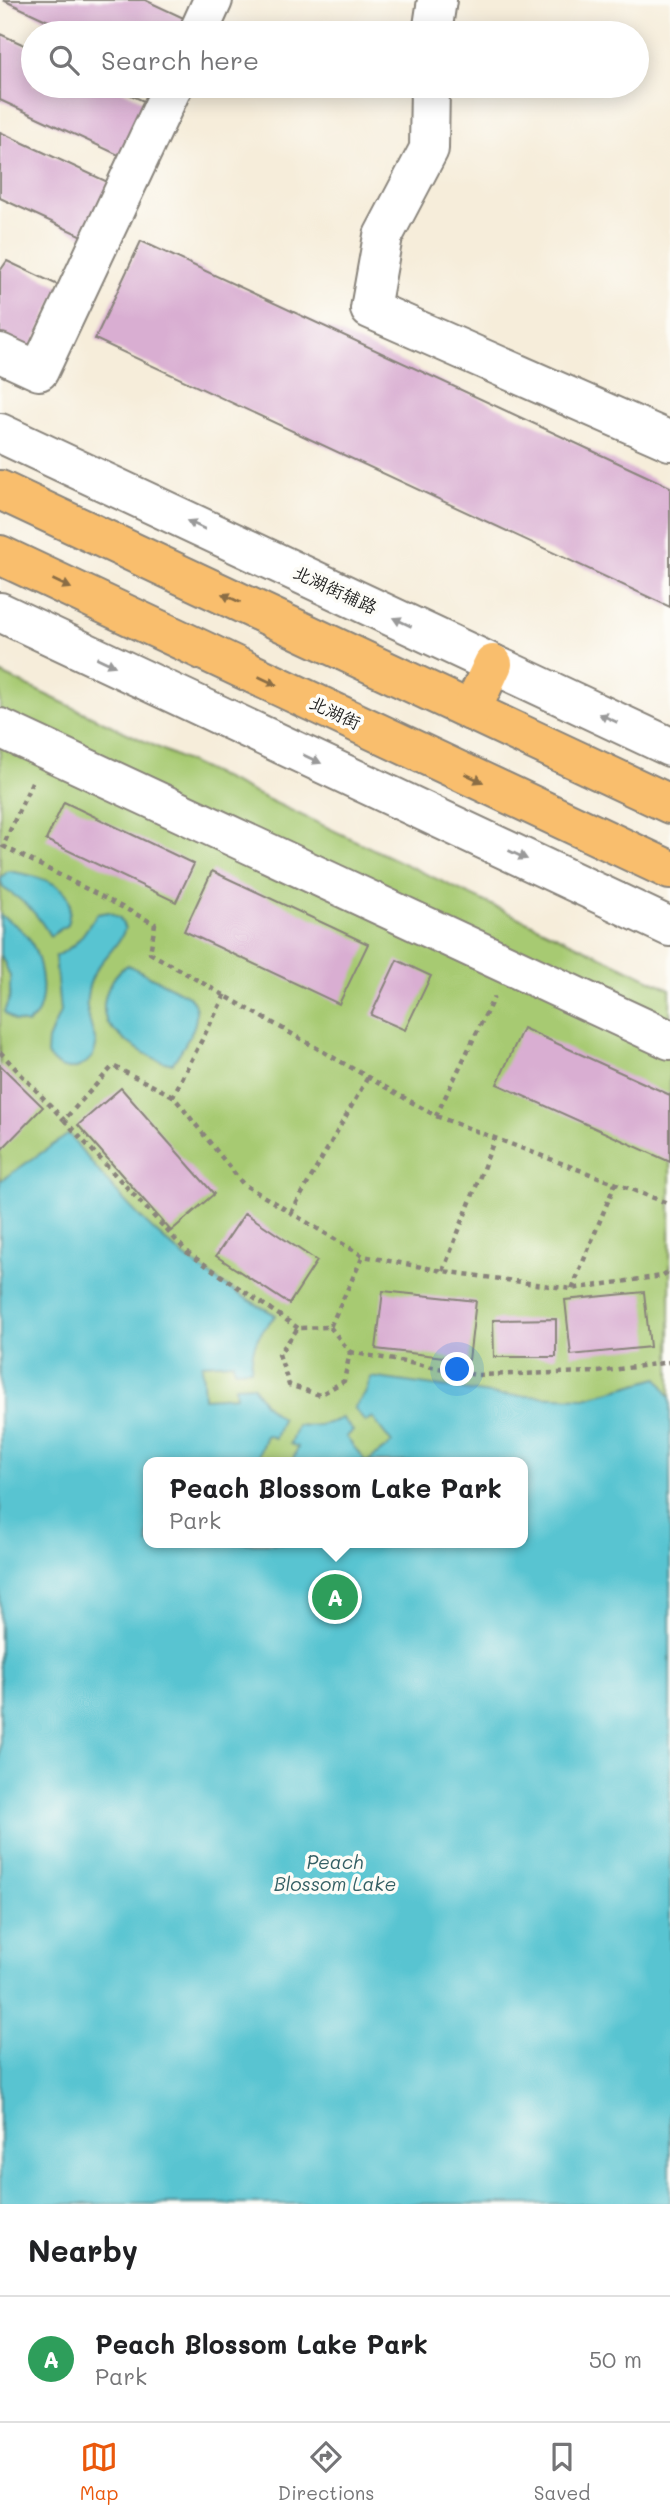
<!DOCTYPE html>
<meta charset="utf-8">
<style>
body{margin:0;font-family:Mali,"LXGW WenKai TC",sans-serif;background:#f6f6f6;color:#202124}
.you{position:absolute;left:458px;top:1370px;width:24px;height:24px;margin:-18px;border:5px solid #fff;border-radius:50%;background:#1a73e8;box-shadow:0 0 0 10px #1a73e833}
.badge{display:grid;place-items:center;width:46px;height:46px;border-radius:50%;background:#ea580c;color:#fff;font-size:23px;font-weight:700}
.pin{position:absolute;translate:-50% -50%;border:4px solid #fff;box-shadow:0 2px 7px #0006}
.popup{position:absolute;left:143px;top:1457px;width:385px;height:91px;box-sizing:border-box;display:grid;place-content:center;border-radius:14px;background:#fff;filter:drop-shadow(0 2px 5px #0005);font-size:23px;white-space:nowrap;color:#757577}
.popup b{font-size:26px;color:#202124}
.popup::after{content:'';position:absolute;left:50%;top:100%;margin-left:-14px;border:14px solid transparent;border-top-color:#fff}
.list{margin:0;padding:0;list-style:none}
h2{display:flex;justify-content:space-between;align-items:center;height:91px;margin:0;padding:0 28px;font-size:30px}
h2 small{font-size:23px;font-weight:400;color:#757577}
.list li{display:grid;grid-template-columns:46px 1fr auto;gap:21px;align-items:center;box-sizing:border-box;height:126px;padding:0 28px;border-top:2px solid #e0e0e0}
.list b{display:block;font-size:26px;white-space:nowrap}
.list p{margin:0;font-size:23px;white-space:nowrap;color:#757577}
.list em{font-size:23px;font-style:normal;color:#757577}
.icon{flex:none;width:38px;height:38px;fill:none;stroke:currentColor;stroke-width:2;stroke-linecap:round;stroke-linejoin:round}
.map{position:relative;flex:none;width:670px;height:2204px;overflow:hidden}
.search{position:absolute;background:#fff;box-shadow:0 4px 18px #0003;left:21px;right:21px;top:21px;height:77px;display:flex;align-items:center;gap:18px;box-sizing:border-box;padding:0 24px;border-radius:38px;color:#757577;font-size:26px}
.sheet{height:217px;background:#fff}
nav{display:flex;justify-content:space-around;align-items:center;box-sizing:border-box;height:98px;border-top:2px solid #e0e0e0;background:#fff;font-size:19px;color:#757577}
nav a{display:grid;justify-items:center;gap:4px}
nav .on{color:#ea580c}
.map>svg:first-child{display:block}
</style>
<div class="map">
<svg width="670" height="2204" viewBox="0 0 670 2204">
<rect width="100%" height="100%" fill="#fdfcf7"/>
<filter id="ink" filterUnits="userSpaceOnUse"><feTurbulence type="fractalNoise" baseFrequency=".0143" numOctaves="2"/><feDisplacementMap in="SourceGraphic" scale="14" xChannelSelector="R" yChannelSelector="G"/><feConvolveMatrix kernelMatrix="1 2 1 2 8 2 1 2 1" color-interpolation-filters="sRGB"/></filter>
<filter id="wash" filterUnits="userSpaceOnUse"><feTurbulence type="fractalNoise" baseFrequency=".00686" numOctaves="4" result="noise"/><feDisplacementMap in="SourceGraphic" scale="28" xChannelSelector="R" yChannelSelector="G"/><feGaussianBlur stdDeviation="1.57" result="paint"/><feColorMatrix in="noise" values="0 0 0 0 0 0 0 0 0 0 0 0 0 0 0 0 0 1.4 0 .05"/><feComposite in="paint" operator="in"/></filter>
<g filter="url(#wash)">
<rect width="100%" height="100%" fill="#f6edda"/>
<path fill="#a7ca72" stroke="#627347" stroke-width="2" fill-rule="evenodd" d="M0,673L670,989V2204H0ZM148,1462H522V1543H148Z"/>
<g fill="#58c4d1" stroke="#3a7076" stroke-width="2">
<path d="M8,871C25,874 60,880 68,897C72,905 69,917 67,925L50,936C37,913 26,902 3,888L0,878Z"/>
<path d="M109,912L120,918L125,929C117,950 97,961 90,983C84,1002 87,1012 92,1030C94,1035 97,1042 96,1046C94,1062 73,1075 59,1066C54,1064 50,1058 47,1055L48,1040L60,1012L55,957C81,943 81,936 97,914Z"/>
<path d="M0,915C11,922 23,929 30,940C41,959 47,991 38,1012C37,1017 31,1020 27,1024L15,1021L4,1012L10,996V976L0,953Z"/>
<path d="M128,965L189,996C208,1017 185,1043 173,1063C156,1064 122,1040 111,1027C95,1009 109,975 128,965Z"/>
<path d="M69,1134C131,1216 184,1267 276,1315C258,1334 252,1343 251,1369L234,1370L233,1362L202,1364L204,1398L236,1396L235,1386L253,1385C260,1400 268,1410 282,1419L275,1438L266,1435L256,1462H148V1543H522V1462H367L392,1443L372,1417L365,1422L354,1408L365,1394L371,1377L497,1395L585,1398L658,1378L670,1398V2204H0V1181Z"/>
<path d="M342,1418L353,1431L346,1437L366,1462H292L298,1447L290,1444L297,1425C314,1427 326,1425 342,1418Z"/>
</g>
<g id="blocks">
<g fill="#d9aed2">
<path d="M3,0H145L190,21L184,33H74Z"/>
<path d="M0,34L33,49V86H112L150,104L125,158L0,100Z"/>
<path d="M0,132L112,184L86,238L0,198Z"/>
<path d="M141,241L670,487V607L95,339Z"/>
<path d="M7,261L60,286L27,357L0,345V271Z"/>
<path d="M64,802L194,864L176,902L46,840Z"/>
<path d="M212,871L368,944L339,1004L184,931Z"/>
<path d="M397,960L431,976L405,1030L371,1015Z"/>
<path d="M523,1028L670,1095V1162L497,1084Z"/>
<path d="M0,1065L43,1107L0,1151Z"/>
<path d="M121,1088L214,1194L171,1231L78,1125Z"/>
<path d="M245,1213L317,1261L289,1304L216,1256Z"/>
<path d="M383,1291L476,1301L469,1360L376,1349Z"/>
<path d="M644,1292L650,1347L571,1355L565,1300Z"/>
<path d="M556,1319V1357H494L493,1320Z"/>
</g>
</g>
</g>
<g filter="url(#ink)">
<use href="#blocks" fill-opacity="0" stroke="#89847b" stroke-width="2"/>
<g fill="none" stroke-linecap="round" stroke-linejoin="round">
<g stroke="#89847b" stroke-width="42">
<g id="minor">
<path d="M198,33L213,0"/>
<path d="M432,33L437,0"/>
<path d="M430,86L429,149L383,236L370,309L670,441"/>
<path d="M0,353L39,371L173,86"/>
<path d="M0,433L670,747"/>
<path d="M0,612L670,927"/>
<path d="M0,728L670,1040"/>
</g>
</g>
<g stroke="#89847b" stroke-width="42">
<g id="major">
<path d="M0,490L670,804"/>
<path d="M0,555L670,870"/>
<path d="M471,711L493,664"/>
</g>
</g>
<g stroke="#89847b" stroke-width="4.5" stroke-dasharray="5 5" stroke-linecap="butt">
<path d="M32,782L3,846L155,924L150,953L436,1116L670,1204"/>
<path d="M225,995L173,1096L243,1184L363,1256L443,1271L571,1289L662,1276L670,1270"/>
<path d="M0,1052L64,1120"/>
<path d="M173,1096L113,1066L64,1120L188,1253L298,1328"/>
<path d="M436,1116L494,997"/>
<path d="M291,1213L368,1077"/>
<path d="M443,1271L495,1138"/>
<path d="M572,1289L615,1184"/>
<path d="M330,1327L350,1352L344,1381L320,1395L289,1385L279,1354L298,1328L330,1327L363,1256"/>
<path d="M350,1352L476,1375L598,1372L670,1362"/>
</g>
<use href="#minor" stroke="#fff" stroke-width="38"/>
<use href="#major" stroke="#f9be6d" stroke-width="38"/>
</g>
<defs><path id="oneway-solid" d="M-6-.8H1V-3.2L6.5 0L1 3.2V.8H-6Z" transform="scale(1.75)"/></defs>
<g fill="#999">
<use href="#oneway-solid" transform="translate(196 525) rotate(-155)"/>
<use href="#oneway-solid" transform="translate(402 622) rotate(-155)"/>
<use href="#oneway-solid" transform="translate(106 662) rotate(25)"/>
<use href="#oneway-solid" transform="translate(608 718) rotate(-155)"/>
<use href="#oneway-solid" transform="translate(312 759) rotate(25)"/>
<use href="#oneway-solid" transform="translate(518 855) rotate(25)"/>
</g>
<g fill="#8a6d44">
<use href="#oneway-solid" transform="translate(62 584) rotate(25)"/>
<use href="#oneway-solid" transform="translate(231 598) rotate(-155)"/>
<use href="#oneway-solid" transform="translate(268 681) rotate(25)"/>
<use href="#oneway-solid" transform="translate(474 778) rotate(25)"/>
</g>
</g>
<g text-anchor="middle" stroke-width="7" stroke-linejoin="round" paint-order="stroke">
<g font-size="18" fill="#1c1c1c" stroke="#fdfcf7">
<text transform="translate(335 590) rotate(25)" y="6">北湖街辅路</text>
<text transform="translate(335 713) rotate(25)" y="6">北湖街</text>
</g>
<g font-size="19" font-style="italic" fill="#345f64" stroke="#fdfcf7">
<text x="335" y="1869">Peach<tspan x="335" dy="22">Blossom Lake</tspan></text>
</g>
</g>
</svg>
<div class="you"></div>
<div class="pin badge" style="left:335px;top:1597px;background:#2e9e5b">A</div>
<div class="popup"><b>Peach Blossom Lake Park</b>Park</div>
<div class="search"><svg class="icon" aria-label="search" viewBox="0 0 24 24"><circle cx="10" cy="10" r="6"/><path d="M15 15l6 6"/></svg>Search here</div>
</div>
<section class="sheet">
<h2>Nearby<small></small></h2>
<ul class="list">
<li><span class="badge" style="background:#2e9e5b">A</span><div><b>Peach Blossom Lake Park</b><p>Park</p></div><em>50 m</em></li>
</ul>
</section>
<nav>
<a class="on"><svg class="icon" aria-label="map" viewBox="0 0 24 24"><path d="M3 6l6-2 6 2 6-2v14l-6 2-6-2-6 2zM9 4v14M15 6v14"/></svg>Map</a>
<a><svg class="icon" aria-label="directions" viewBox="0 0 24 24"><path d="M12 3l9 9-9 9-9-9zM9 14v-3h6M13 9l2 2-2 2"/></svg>Directions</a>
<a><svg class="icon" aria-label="saved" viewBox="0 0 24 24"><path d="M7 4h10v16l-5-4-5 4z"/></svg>Saved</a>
</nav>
